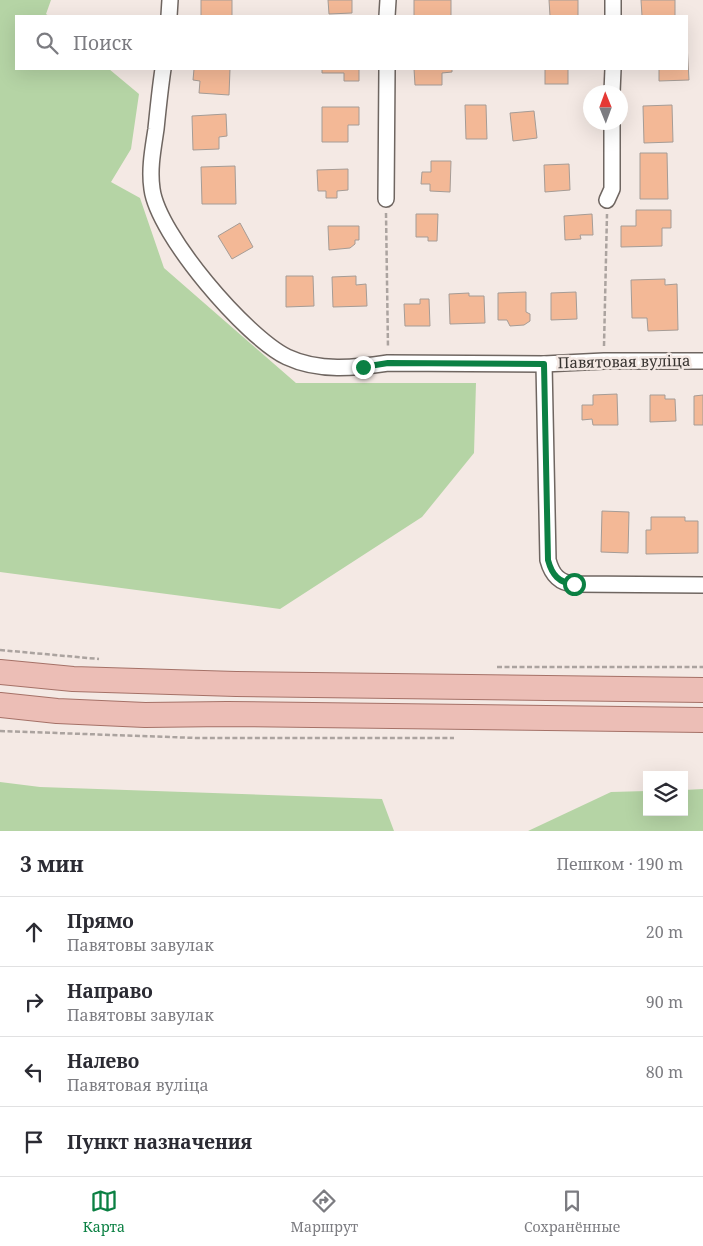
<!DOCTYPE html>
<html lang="ru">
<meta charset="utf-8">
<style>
body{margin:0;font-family:"Noto Serif",serif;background:#f2f2f3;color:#2b2b33}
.controls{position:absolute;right:15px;bottom:15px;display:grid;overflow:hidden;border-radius:0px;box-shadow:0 5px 20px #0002}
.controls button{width:45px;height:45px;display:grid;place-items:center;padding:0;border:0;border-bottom:1px solid #e1e1e2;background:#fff;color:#2b2b33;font:25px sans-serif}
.compass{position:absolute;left:583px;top:85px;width:45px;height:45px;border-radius:50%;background:#fff;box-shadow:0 5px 20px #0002;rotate:359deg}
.stop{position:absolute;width:15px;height:15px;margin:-11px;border:4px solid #0b8043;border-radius:50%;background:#fff}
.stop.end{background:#0b8043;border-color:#fff;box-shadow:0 1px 5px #0008}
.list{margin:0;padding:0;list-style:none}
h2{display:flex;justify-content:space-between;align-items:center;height:65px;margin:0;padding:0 20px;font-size:21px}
h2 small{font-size:16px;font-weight:400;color:#7c7c81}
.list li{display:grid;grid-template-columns:32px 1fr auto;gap:15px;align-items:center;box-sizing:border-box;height:70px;padding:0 20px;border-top:1px solid #e1e1e2}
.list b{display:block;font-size:19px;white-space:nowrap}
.list p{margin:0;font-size:16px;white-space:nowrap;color:#7c7c81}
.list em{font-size:16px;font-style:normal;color:#7c7c81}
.icon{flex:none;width:28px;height:28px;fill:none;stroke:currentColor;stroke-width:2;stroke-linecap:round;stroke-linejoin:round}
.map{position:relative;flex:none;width:703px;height:831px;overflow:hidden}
.search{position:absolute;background:#fff;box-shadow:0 5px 20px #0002;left:15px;right:15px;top:15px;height:55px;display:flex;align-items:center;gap:12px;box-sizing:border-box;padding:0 18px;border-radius:0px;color:#7c7c81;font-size:19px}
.sheet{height:345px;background:#fff}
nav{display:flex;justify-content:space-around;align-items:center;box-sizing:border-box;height:70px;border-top:1px solid #e1e1e2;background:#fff;font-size:14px;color:#7c7c81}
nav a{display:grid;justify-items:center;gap:2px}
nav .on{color:#0b8043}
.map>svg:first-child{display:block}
</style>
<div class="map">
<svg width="703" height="831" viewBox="0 0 703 831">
<rect width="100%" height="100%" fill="#f4e9e4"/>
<g fill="#b5d4a5">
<path d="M0,0H51L46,14L49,16H16V69H109L139,94L131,149L111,182L140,198L164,268L296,383H476L474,453L422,517L280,609L0,572Z"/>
<path d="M0,782L40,787L382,799L394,831H0Z"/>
<path d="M703,789V831H528L611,792L647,791V812H684V790Z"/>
</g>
<g fill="#f3b896" stroke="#a59c96">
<rect x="201" y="0" width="31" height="16"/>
<path d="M328,0H352V13L329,14Z"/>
<rect x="414" y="0" width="37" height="16"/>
<path d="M549,0H578V16H550Z"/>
<path d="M641,0H675V16H642Z"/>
<path d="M687,44L689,80L659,81V69H687Z"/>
<path d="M194,69H230L229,95L199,93L200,81L193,80Z"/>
<path d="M322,69H359V81H344V73H322Z"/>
<path d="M414,69H452V72L442,73V85H415Z"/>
<rect x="545" y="69" width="23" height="15"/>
<path d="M465,105H486L487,139H466Z"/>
<path d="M672,105L673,142L644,143L643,106Z"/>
<path d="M322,107H359V125H348V142H322Z"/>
<path d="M534,111L537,138L513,141L510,113Z"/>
<path d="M226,114L227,136L219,137V149L193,150L192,116Z"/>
<path d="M640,153H667L668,199H640Z"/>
<path d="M431,161H451L450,192L430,191V184H421L422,172H431Z"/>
<path d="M569,164L570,190L545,192L544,165Z"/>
<path d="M235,166L236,204H202L201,167Z"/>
<path d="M348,169V190L337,191V198H326V191H318L317,170Z"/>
<path d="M636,210H671V228H662V246L621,247V226H636Z"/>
<path d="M416,214H438L437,241H428V237H416Z"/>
<path d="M592,214L593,235H580L581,239L565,240L564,216Z"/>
<path d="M240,223L253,247L232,259L218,236Z"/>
<path d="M328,226H359V240H355V244L350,248L329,250Z"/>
<path d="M286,276H313L314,306L286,307Z"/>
<path d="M356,276V285L366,284L367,306L333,307L332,277Z"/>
<path d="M665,279V285L677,284L678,330L648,331L647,318H632L631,280Z"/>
<path d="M526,292V312L530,314V321L524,325L510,326L507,320H498V293Z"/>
<path d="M576,292L577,319L551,320V293Z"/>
<path d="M469,293V296H484L485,323L450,324L449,294Z"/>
<path d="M420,299H429L430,326H405L404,304H420Z"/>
<path d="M617,394L618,425H593L592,419L582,420V405H593V395Z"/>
<path d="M650,395H665V399H675L676,421L650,422Z"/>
<path d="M703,395V425H694V396Z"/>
<path d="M602,511L629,512L628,553L601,552Z"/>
<path d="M651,517H685V521H698V553L646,554V530H651Z"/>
</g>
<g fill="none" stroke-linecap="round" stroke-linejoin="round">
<g stroke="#6f6661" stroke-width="18">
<g id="street">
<path d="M169,16L170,0"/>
<path d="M387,16L388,0"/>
<path d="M613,16V0"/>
<path d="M163,69C160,89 158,109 156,129C153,149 149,169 152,189C158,235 246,337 287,357C319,372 355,368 388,363L544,364L604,361H703"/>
<path d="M612,92L613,69"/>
<path d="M386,199L387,69"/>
<path d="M607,200L612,189V122"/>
<path d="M544,364L548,560C552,575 559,583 574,584L703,585"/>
</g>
</g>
<g stroke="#a57167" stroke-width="26">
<g id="primary">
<path d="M0,672L73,679L236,684L703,690"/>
<path d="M0,705L57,711L145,715L227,714L703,720"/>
</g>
</g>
<g stroke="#aba39f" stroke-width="2.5" stroke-dasharray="5 2.5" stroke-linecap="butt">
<path d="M386,213L388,348"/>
<path d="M604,346L607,214"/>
<path d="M0,650L99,659"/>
<path d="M497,667H703"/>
<path d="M0,731L197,738H454"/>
</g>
<use href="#street" stroke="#fff" stroke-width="15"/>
<use href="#primary" stroke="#ecbeb6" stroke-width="24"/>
</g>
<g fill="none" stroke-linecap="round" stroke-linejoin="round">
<path stroke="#0b8043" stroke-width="6" d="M363,367L388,363L544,364L548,560C552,575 559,583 574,584"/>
</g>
<g text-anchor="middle" stroke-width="5" stroke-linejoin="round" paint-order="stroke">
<g font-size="15" fill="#373330" stroke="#f4e9e4">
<text transform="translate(624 362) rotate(-1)" y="5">Павятовая вуліца</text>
</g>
</g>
</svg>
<div class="controls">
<button><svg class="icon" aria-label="layers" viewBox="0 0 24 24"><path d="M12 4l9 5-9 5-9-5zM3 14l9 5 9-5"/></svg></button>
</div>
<svg class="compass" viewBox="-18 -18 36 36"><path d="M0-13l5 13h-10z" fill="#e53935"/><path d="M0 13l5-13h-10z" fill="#7c7c81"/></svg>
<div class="stop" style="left:574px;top:584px"></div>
<div class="stop end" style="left:363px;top:367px"></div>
<div class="search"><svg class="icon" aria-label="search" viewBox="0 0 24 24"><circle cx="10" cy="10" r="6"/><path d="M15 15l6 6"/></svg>Поиск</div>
</div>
<section class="sheet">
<h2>3 мин<small>Пешком · 190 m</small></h2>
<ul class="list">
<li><svg class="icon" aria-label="ahead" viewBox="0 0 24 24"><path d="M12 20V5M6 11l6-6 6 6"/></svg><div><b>Прямо</b><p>Павятовы завулак</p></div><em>20 m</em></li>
<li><svg class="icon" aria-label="right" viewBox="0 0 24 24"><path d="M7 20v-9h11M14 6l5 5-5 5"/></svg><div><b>Направо</b><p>Павятовы завулак</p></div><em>90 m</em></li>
<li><svg class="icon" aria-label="left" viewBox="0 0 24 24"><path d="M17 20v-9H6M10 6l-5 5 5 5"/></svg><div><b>Налево</b><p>Павятовая вуліца</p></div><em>80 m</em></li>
<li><svg class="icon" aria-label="arrive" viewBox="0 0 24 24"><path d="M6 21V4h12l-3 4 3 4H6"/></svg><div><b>Пункт назначения</b></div></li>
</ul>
</section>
<nav>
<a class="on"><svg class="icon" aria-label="map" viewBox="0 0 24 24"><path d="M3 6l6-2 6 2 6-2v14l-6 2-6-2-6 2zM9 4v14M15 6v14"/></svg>Карта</a>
<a><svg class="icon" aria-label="directions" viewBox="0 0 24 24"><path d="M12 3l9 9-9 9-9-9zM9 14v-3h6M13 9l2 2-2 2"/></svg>Маршрут</a>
<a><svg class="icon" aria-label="saved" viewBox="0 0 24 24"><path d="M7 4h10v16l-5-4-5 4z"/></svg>Сохранённые</a>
</nav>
